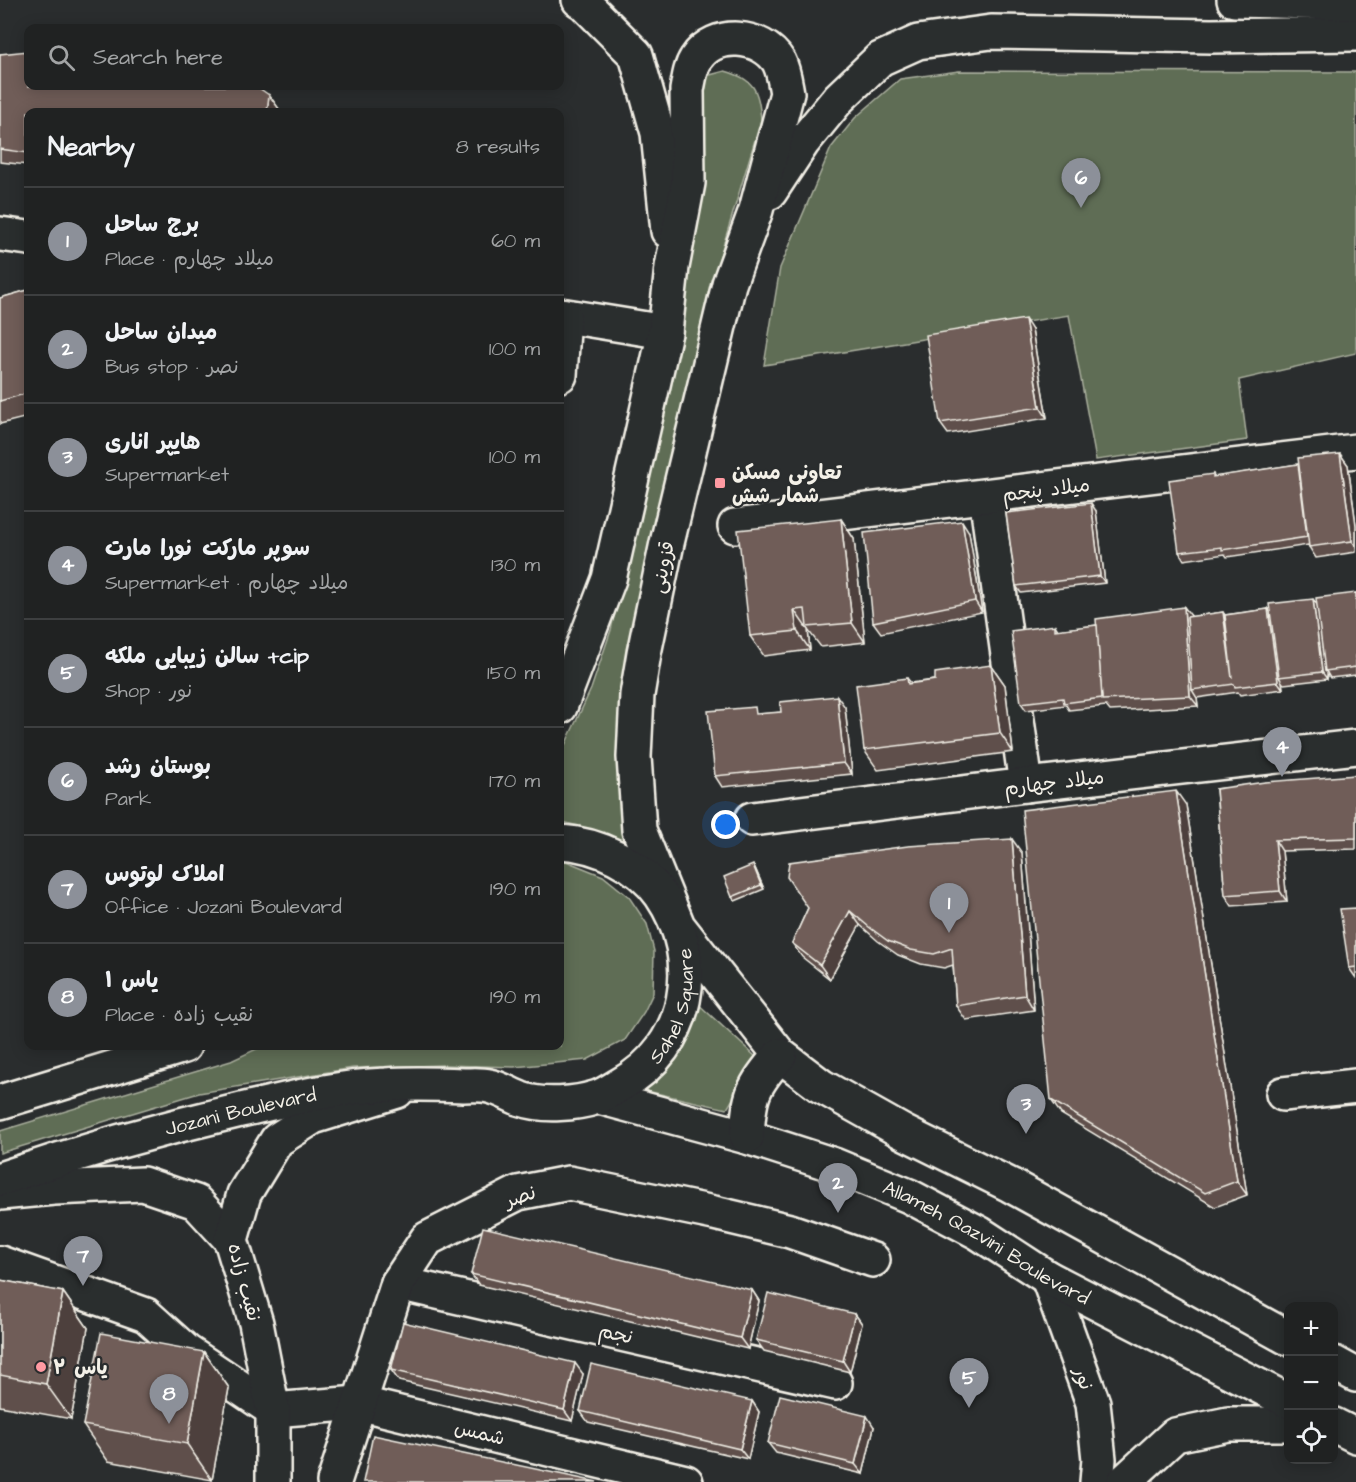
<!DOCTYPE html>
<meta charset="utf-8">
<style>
body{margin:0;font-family:"Architects Daughter","Playpen Sans Arabic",sans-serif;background:#282a2a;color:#f1f3f6}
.controls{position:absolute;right:18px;bottom:18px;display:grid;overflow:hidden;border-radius:12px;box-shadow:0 3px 15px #0003}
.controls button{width:54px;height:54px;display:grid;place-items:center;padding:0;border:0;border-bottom:2px solid #3d3f40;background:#202222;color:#f1f3f6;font:30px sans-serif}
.you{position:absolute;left:726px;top:825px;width:21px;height:21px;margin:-15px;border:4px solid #fff;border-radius:50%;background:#1a73e8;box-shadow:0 0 0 9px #1a73e833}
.badge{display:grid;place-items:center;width:39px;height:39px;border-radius:50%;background:#8c9099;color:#fff;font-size:20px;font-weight:700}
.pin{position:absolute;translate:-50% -50px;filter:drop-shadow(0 2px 3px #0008)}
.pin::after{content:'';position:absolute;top:32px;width:21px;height:18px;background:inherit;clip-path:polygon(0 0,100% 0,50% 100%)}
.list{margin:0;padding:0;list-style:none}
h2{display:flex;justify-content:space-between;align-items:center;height:78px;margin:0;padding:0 24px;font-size:26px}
h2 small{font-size:20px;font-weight:400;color:#a2a4a5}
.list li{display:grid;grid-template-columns:39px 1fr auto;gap:18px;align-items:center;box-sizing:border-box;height:108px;padding:0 24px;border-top:2px solid #3d3f40}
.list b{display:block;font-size:22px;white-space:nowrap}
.list p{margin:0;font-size:20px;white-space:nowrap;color:#a2a4a5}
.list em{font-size:20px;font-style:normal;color:#a2a4a5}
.icon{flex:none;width:33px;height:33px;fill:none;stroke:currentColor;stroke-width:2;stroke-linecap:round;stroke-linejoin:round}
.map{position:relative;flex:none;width:1356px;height:1482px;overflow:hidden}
.search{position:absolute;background:#202222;box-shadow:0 3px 15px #0003;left:24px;top:24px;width:540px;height:66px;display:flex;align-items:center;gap:15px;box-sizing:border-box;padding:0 21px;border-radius:12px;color:#a2a4a5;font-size:22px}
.panel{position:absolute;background:#202222;box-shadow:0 3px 15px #0003;left:24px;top:108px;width:540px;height:942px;border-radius:12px}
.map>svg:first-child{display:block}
</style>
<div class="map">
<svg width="1356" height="1482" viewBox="0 0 1356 1482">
<rect width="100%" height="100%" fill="#2a2d2e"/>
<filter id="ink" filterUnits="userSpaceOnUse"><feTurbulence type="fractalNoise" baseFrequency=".0167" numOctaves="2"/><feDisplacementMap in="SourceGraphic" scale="12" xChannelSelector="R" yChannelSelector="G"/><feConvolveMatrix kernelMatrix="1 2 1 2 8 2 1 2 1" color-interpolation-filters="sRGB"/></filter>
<g filter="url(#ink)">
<g fill="#5f6d54" stroke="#aaaf9e" stroke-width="1.5">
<path d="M725,71C754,79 759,90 761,120L717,266L651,545L630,846L602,833L560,821V756L591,689L611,630L622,578L698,83L710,75Z"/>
<path d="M959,71L1356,72V353L1239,380L1247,440L1096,460L1069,315L764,365L780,268L831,148L855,118L900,79Z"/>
<path d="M566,861L603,876L629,897L647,924L654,951L653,993L644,1012L625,1040L587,1060L514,1067L444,1065L353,1068L199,1093L0,1153V1131L231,1061L263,1046H560V862Z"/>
<path d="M695,1001L757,1058L727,1109L642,1090L672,1065L691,1030Z"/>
</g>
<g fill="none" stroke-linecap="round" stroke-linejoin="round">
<g stroke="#f4f1e8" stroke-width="38">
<g id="minor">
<path d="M0,234L28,238"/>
<path d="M560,315L665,332"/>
<path d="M560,375L564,316"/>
<path d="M986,496L1026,785"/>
<path d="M735,526L1356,451"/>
<path d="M752,819L1026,785L1356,747"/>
<path d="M1283,1094L1356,1086"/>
<path d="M0,1193L54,1188L143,1184L196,1202L231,1240"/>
<path d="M0,1263L146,1315L187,1352L273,1410L358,1403L686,1482"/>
<path d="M1048,1278L1093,1403L1099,1459L1097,1482"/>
<path d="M398,1283L835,1383"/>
<path d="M273,1482V1410L256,1323L231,1240L244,1194L277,1140L313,1117L397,1091"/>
<path d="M334,1482L398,1283L427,1239L518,1193L569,1183L714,1213L790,1231L873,1260"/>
<path d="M1124,1482L1175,1435L1228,1424H1288"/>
</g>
</g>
<g stroke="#f4f1e8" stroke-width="38">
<g id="tertiary">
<path d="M579,0L584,3L636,55L658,133L668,231"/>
<path d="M770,192L803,142L839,98L880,59L918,42L991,32L1211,36L1356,34"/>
<path d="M560,707L609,579L665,332L672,267L688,183L687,90C689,80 690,68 696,59C714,30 762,34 779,62C784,72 785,83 787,93L756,210L729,284L667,543L644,653L637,695L634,757L639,830L678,926L780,1055L821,1086L903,1132L1010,1185L1288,1338"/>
<path id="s1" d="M599,1097L747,1137L834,1165L909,1196L979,1233L1048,1278L1288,1401"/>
<path d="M0,1102L184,1046"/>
<path d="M747,1137C749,1096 752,1086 780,1055"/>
<path id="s2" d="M0,1179C79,1152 159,1129 241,1110C289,1099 336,1087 386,1085C412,1083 438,1084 464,1085C472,1085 481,1084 489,1086C500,1088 510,1095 521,1099C544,1107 576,1104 598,1097C606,1094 613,1089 620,1085C690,1047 705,959 661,895C639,863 597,844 560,842"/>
<path d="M1334,1363L1356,1375"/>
<path d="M1334,1425L1356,1436"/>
</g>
</g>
<g stroke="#f4f1e8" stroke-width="38">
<path id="trunk" d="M1234,0L1356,3"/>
</g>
<use href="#minor" stroke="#2a2d2e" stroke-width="33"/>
<use href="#tertiary" stroke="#2a2d2e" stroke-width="33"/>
<use href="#trunk" stroke="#2a2d2e" stroke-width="33"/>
</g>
<g fill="#5f504c" stroke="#f4f1e8" stroke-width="1.5">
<path d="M0,54L269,95L279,109L28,112V165L0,162Z"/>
<path d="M28,290V417L0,424V298Z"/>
<path d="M1032,330L1047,418L948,434L940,423Z"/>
<path d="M1340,454L1348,465L1356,525V552L1316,558L1309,547L1308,545L1227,557L1225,554L1184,560L1179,552L1213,474L1215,477L1298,464Z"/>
<path d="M1096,511L1105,583L1021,593L1016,586Z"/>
<path d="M841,519L854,539L865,642L821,647L808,630L810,650L764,656L750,636Z"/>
<path d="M969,532L982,612L881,633L873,622Z"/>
<path d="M1356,593V675L1330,678L1327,673V679L1284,684L1282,682L1283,689L1240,695L1238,692L1197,698L1198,706L1110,711L1106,706L1069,710L1066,705L1026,710L1021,703L1055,625L1058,630L1097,625L1184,607L1191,617L1223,612L1225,615L1268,609L1270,612L1316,604Z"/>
<path d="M991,665L1005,685L1013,752L878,770L864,750L907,678L911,683L935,680Z"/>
<path d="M845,707L852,774L722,787L715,776L760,714Z"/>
<path d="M1356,775V849L1282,851L1287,902L1232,906L1225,895L1216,789Z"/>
<path d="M1186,805L1247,1195L1215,1207L1061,1114L1051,1100Z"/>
<path d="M1022,853L1034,1010L966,1020L956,1006L953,965L944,968L921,964L898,955L878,941L860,925L830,979L802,957L792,943L808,908Z"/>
<path d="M755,868L764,889L735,901L732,897Z"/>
<path d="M1356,908V978L1349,968Z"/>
<path d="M471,1274L752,1290L759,1301L748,1349L479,1285Z"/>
<path d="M0,1280L63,1292L88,1328L71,1419L0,1406Z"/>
<path d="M855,1314L862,1324L850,1372L764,1351L756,1340Z"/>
<path d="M204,1352L229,1388L212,1480L108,1461L83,1425Z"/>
<path d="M391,1370L583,1374L572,1421L399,1381Z"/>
<path d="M752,1401L759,1412L748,1459L588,1422L580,1411Z"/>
<path d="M874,1427L863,1474L776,1453L768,1443Z"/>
</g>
<g fill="#4e413e" stroke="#f4f1e8" stroke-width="1.5">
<path d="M269,95L279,109L278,112H267Z"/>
<path d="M1025,319L1032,330L1047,418L1040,407Z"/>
<path d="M1340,454L1348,465L1356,525V546L1352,541Z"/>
<path d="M1091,503L1096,511L1105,583L1100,576Z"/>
<path d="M841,519L854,539L865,642L852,623Z"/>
<path d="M962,521L969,532L982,612L975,601Z"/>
<path d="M1313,599L1318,606L1325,671L1327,673V679L1322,672Z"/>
<path d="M1184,607L1192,617V690L1197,698L1198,706L1190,696Z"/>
<path d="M1268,609L1274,616L1279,677L1282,682L1283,689L1278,682Z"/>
<path d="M794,610L808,630L810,650L797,631Z"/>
<path d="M991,665L1005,685L1013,752L1000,733Z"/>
<path d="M837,696L845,707L852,774L844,763Z"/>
<path d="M1176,791L1186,805L1247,1195L1237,1181Z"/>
<path d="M1012,839L1022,853L1034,1010L1025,995Z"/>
<path d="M1275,840L1282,851L1287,902L1280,891Z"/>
<path d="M753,865L755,868L764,889L761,885Z"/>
<path d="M850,911L860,925L830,979L820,965Z"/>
<path d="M752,1290L759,1301L748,1349L740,1338Z"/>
<path d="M63,1292L88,1328L71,1419L46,1384Z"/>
<path d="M855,1314L862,1324L850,1372L843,1361Z"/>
<path d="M204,1352L229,1388L212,1480L187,1444Z"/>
<path d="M575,1363L583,1374L572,1421L564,1410Z"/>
<path d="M752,1401L759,1412L748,1459L740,1449Z"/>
<path d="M867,1416L874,1427L863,1474L855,1464Z"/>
</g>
<g fill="#6f5d58" stroke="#f4f1e8" stroke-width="1.5">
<path d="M28,51V86H256L269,95L267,112H28V153L0,149V54Z"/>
<path d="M28,290V393L0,401V298Z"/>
<path d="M1025,319L1040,407L940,423L926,335Z"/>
<path d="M1340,454L1352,541L1309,547L1298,458Z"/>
<path d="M1298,464L1307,537L1222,550V547L1179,552L1169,480L1213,474V477Z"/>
<path d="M1091,503L1100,576L1016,586L1006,513Z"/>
<path d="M841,519L852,623L807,627L805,609L794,610L797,631L750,636L738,530Z"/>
<path d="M962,521L975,601L873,622L864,533Z"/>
<path d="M1356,593V667L1325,671L1316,598Z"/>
<path d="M1313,599L1322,672L1279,677L1269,604Z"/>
<path d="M1184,607L1190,696L1102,700L1096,619Z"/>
<path d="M1268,609L1278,682L1235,687L1234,684L1192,690L1187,617L1223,612L1232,678L1225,615Z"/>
<path d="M1055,625V630L1097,625L1102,698L1064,703L1063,698L1021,703L1011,631Z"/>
<path d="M991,665L1000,733L864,750L856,685L907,678L908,684L935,680V673Z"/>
<path d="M837,696L844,763L715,776L708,711L755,707L756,714L781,712L780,702Z"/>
<path d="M1356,775V838L1275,840L1280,891L1225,895L1216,789L1265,782Z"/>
<path d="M1176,791L1237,1181L1205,1193L1051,1100L1022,810Z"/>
<path d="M1012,839L1025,995L956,1006L952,948L934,954L911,950L888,941L869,927L850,911L820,965L792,943L808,908L787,877L789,862L908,846Z"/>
<path d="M753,865L761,885L732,897L724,877Z"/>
<path d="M1356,908V967L1349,968L1340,909Z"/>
<path d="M483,1227L752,1290L740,1338L471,1274Z"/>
<path d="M0,1280L63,1292L46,1384L0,1375Z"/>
<path d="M768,1293L855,1314L843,1361L756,1340Z"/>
<path d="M403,1322L575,1363L564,1410L391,1370Z"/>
<path d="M101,1333L204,1352L187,1444L83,1425Z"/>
<path d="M591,1364L752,1401L740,1449L580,1411Z"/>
<path d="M780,1395L867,1416L855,1464L768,1443Z"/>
<path d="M373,1435L597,1482H363Z"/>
</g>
</g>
<g fill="#ff9aa2" stroke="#2a2d2e" stroke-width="2">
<rect x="714" y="477" width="12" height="12" rx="3"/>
<circle cx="41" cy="1367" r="6"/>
</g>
<g text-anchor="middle" stroke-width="4.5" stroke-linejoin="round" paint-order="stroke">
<g font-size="20" font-weight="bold" fill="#f4f1e8" stroke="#2a2d2e" text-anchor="start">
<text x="732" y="479">تعاونی مسکن<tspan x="732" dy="23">شمار شش</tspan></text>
<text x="53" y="1374">یاس ۲</text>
</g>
<g font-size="20" fill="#f4f1e8" stroke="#2a2d2e">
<text transform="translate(1046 489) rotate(-7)" y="7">میلاد پنجم</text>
<text transform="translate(662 567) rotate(-78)" y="7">قزوینی</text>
<text transform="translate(1054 782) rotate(-7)" y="7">میلاد چهارم</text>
<text dy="7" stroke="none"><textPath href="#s2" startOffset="740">Sahel Square</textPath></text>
<text dy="7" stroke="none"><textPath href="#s2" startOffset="250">Jozani Boulevard</textPath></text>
<text transform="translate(520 1196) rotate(-19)" y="7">نصر</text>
<text dy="7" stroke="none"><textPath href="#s1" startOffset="416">Allameh Qazvini Boulevard</textPath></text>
<text transform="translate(245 1282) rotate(75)" y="7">نقیب زاده</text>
<text transform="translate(616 1333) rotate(13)" y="7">نجم</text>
<text transform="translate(1084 1378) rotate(70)" y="7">نور</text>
<text transform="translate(480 1432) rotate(14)" y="7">شمس</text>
</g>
</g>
</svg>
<div class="controls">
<button>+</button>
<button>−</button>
<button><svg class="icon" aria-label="locate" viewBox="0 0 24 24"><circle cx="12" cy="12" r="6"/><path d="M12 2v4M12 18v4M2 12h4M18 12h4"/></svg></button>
</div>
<div class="you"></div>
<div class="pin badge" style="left:949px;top:933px">1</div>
<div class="pin badge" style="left:838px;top:1213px">2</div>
<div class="pin badge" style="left:1026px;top:1134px">3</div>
<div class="pin badge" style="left:1282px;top:777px">4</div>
<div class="pin badge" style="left:969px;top:1408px">5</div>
<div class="pin badge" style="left:1081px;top:208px">6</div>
<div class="pin badge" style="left:83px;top:1286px">7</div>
<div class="pin badge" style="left:169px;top:1424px">8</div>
<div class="search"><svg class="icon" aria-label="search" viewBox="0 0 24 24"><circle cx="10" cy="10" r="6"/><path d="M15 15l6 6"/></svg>Search here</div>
<section class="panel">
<h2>Nearby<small>8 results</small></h2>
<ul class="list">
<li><span class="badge">1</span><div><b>برج ساحل</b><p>Place · میلاد چهارم</p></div><em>60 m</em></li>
<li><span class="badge">2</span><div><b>میدان ساحل</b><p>Bus stop · نصر</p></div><em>100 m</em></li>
<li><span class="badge">3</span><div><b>هايپر اناری</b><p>Supermarket</p></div><em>100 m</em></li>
<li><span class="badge">4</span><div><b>سوپر مارکت نورا مارت</b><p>Supermarket · میلاد چهارم</p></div><em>130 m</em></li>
<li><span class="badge">5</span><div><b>سالن زیبایی ملکه +cip</b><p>Shop · نور</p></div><em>150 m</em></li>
<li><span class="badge">6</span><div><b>بوستان رشد</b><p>Park</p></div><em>170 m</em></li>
<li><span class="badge">7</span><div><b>املاک لوتوس</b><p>Office · Jozani Boulevard</p></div><em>190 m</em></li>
<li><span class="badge">8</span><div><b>یاس ۱</b><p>Place · نقیب زاده</p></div><em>190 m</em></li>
</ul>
</section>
</div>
